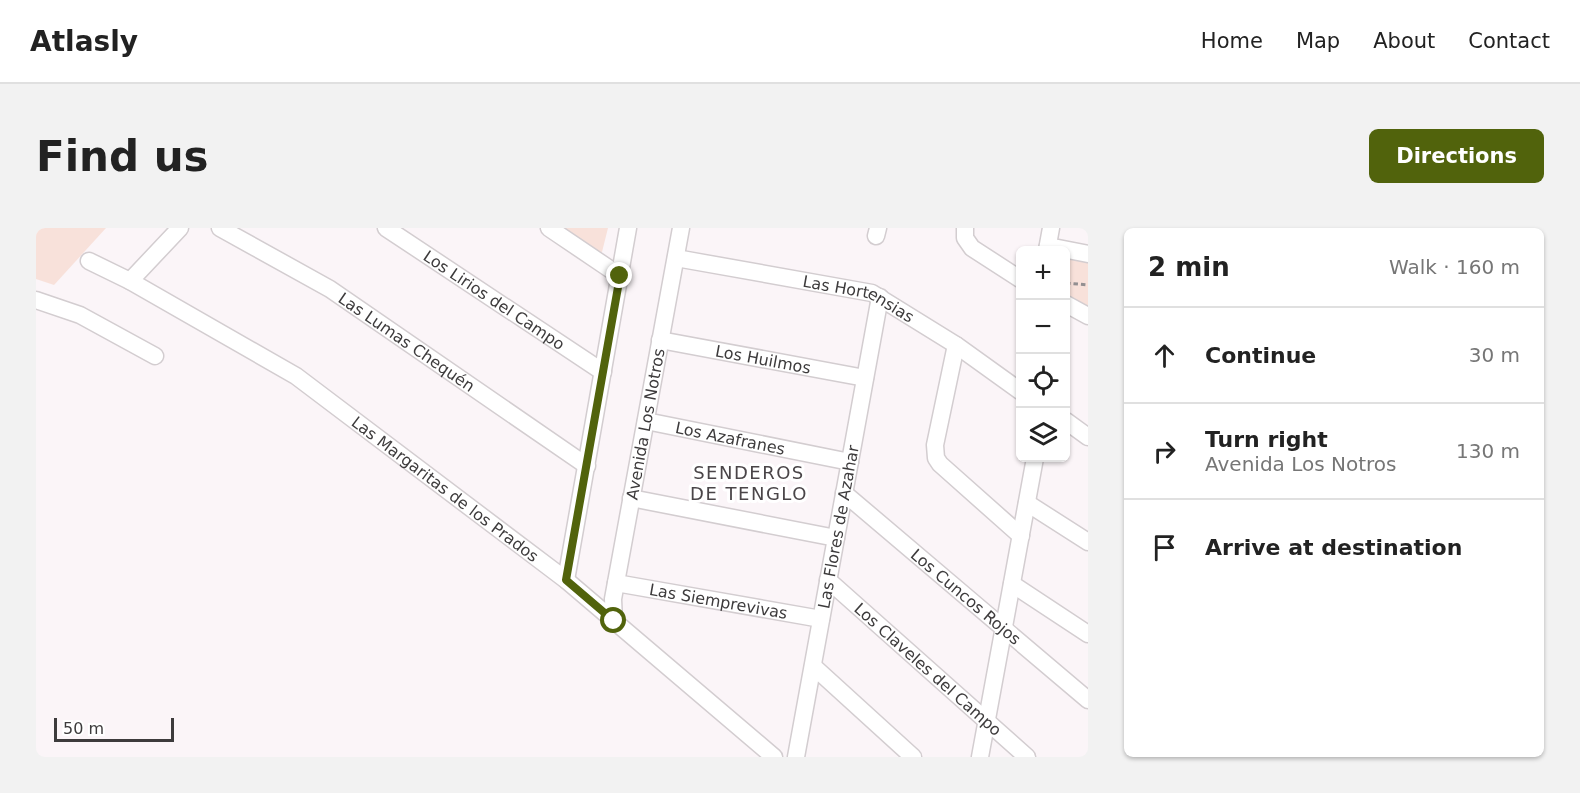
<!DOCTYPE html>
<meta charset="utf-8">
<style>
body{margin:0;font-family:"DejaVu Sans",sans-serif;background:#f2f2f2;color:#222}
.controls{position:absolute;right:18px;top:18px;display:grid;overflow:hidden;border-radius:9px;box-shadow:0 2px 4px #0004}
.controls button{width:54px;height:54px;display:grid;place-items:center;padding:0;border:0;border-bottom:2px solid #e0e0e0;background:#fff;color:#222;font:30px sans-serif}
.scale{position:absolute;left:18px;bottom:15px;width:120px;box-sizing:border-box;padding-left:6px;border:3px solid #3d3b3c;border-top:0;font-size:16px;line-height:21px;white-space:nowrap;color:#3d3b3c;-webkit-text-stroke:4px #fff;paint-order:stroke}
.stop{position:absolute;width:18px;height:18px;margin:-14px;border:4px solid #51630c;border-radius:50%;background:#fff}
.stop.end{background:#51630c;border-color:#fff;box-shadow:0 2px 6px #0008}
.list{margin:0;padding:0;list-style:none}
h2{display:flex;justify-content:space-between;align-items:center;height:78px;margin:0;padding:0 24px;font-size:26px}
h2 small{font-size:20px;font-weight:400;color:#767676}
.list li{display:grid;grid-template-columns:39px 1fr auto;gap:18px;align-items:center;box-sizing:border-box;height:96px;padding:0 24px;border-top:2px solid #e0e0e0}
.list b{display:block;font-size:22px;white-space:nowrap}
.list p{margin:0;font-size:20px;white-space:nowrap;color:#767676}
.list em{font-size:20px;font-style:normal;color:#767676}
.icon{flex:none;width:33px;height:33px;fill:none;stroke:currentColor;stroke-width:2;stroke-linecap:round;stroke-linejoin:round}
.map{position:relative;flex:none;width:1052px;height:529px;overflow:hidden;border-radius:9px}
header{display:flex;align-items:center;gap:36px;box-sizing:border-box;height:84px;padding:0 30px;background:#fff;border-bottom:2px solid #e0e0e0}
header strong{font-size:28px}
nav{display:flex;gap:33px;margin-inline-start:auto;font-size:21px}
.intro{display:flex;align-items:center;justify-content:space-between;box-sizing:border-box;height:144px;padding:0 36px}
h1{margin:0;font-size:42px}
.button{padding:15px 27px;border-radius:9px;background:#51630c;color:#fff;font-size:21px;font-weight:700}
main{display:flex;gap:36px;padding:0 36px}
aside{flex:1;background:#fff;border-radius:9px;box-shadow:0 2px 4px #0004}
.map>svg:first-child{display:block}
</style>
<header>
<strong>Atlasly</strong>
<nav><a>Home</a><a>Map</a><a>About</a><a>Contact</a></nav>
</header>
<div class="intro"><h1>Find us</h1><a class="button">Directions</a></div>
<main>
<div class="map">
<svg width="1052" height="529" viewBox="0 0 1052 529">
<rect width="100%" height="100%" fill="#fbf5f8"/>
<g fill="#f8e1da">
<path d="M0,0H70L18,57L0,51Z"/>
<path d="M526,0H572L566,24L560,23Z"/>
<path d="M1030,26L1052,30V79L1030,66Z"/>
</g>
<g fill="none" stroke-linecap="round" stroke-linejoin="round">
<g stroke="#d3cdd0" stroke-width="19">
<g id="minor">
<path id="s1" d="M184,0L294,61L551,238"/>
<path id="s2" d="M350,0L567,144"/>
<path d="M513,0L584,48"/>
<path d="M929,0V10L936,20L984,51"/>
<path d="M840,8L842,0"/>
<path d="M1012,18L1052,26"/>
<path d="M1011,22L1015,0"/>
<path id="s3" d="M640,30L836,65L920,117L984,163"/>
<path id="s4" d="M53,33L94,53L260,148L530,352L738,529"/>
<path d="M94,53L144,0"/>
<path d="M0,72L44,87L119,128"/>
<path d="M1030,76L1052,88"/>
<path id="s5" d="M624,112L829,150"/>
<path d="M920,117L899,217L900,230L904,236L985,308"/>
<path id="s6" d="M610,193L814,234"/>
<path d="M1030,193L1052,209"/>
<path id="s7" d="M808,265L1052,472"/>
<path d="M595,270L800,310"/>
<path d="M991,275L1052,314"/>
<path d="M530,352L592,0"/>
<path id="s8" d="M792,352L991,529"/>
<path id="s9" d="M580,355L785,391"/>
<path d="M976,356L1052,406"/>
<path id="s10" d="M578,393L577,371L645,0"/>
<path d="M777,438L877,529"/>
<path id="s11" d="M760,529L844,69"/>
<path d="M944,529L999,230"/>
</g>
</g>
<path stroke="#938f91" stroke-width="3" stroke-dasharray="4.5 3" stroke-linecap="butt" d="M1030,55L1052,57"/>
<use href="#minor" stroke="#fff" stroke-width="16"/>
</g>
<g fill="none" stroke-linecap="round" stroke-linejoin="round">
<path stroke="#51630c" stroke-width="8" d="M578,393L530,352L584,48"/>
</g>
<g text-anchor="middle" stroke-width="6" stroke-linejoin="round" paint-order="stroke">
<g font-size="16" fill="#3d3b3c" stroke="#fff">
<text dy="6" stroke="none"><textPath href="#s2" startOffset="130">Los Lirios del Campo</textPath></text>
<text dy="6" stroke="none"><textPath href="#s3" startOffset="188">Las Hortensias</textPath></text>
<text dy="6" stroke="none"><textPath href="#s1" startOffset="219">Las Lumas Chequén</textPath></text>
<text dy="6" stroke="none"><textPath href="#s5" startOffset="105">Los Huilmos</textPath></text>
<text dy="6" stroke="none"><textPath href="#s10" startOffset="200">Avenida Los Notros</textPath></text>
<text dy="6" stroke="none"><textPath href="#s6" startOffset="86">Los Azafranes</textPath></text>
<text dy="6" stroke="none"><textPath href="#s4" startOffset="424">Las Margaritas de los Prados</textPath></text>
<text dy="6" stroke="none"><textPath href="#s11" startOffset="234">Las Flores de Azahar</textPath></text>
<text dy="6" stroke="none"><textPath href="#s7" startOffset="160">Los Cuncos Rojos</textPath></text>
<text dy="6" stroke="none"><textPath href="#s9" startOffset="104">Las Siemprevivas</textPath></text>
<text dy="6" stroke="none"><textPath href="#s8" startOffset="134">Los Claveles del Campo</textPath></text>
</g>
<g font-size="18" letter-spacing="1.5" fill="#4a4548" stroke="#fff">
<text x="713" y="251">SENDEROS<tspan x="713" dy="21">DE TENGLO</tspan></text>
</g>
</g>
</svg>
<div class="controls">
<button>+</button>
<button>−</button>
<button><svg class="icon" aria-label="locate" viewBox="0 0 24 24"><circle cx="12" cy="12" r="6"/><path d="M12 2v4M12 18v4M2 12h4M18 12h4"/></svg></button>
<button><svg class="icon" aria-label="layers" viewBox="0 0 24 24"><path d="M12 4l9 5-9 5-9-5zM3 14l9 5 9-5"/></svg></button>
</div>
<div class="scale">50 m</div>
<div class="stop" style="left:578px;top:393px"></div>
<div class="stop end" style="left:584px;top:48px"></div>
</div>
<aside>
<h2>2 min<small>Walk · 160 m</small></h2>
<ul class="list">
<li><svg class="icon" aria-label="ahead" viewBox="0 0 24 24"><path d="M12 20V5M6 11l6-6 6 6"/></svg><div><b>Continue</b></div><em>30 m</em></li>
<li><svg class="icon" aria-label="right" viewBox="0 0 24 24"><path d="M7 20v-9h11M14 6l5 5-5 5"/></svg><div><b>Turn right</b><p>Avenida Los Notros</p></div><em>130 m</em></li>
<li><svg class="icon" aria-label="arrive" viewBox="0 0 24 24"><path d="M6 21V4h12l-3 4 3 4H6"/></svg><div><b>Arrive at destination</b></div></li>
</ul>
</aside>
</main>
